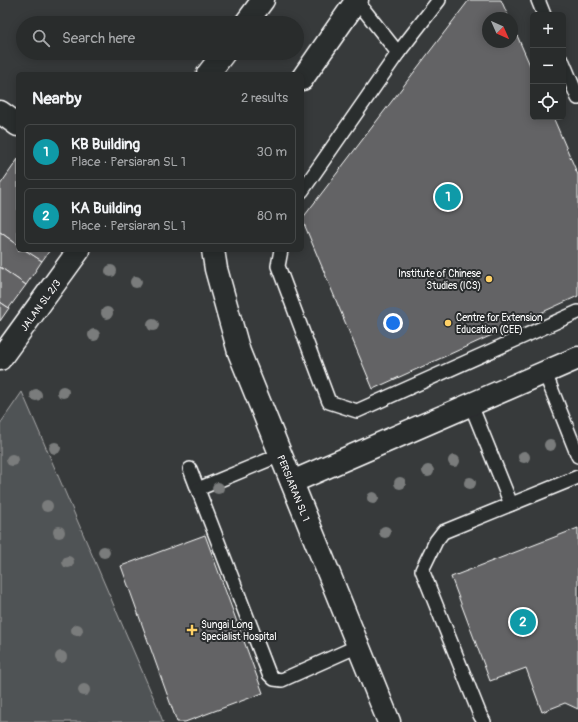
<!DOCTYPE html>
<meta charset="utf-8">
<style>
body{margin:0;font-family:Pangolin,sans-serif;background:#353838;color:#f1f3f6}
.controls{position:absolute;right:12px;top:12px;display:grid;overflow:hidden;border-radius:6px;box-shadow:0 2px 10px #0003}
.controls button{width:36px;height:36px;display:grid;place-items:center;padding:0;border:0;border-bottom:1px solid #454848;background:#292c2c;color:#f1f3f6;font:20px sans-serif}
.compass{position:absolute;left:482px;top:12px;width:36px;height:36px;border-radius:50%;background:#292c2c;box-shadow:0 2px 10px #0003;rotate:135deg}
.you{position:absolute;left:393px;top:323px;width:14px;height:14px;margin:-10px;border:3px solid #fff;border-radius:50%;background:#1a73e8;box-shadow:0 0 0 6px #1a73e833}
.badge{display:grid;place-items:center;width:26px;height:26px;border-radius:50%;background:#db2777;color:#fff;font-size:13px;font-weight:700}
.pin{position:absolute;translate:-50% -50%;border:2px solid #fff;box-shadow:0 1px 4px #0006}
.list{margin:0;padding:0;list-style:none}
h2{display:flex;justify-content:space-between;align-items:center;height:52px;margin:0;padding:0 16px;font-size:17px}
h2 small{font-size:13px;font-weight:400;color:#a5a7a9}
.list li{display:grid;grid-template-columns:26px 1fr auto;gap:12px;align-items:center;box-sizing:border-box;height:56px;margin:0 8px 8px;padding:0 8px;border:1px solid #454848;border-radius:6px}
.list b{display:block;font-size:15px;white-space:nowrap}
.list p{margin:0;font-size:13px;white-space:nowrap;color:#a5a7a9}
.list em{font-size:13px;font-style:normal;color:#a5a7a9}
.icon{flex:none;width:22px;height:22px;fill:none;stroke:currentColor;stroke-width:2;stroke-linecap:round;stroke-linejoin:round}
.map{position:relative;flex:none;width:578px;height:722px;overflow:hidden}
.search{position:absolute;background:#292c2c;box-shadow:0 2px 10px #0003;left:16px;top:16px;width:288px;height:44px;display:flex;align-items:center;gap:10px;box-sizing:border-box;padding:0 14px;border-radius:22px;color:#a5a7a9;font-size:15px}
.panel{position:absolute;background:#292c2c;box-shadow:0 2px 10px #0003;left:16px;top:72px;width:288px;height:180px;border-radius:6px}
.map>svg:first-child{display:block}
</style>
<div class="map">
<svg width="578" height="722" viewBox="0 0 578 722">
<rect width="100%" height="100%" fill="#373a3b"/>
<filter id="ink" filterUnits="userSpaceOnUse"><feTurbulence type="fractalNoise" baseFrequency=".025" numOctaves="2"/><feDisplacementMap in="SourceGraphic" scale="8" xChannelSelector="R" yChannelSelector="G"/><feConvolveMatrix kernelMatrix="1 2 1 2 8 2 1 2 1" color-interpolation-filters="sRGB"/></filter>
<g filter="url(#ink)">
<path fill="#505354" stroke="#a8a9aa" d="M22,392L158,708L163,722H0V424Z"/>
<g fill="#636465" stroke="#fff">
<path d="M469,0H501L509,18H488V42H512V24L533,72V117H553L578,175V296L373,389L302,219Z"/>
<path d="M18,159V245L0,232V185Z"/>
<path d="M0,232L18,245V250H25L42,261L26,285L0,267Z"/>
<path d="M25,250H50L42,261Z"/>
<path d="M0,267L26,285L9,308L0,302Z"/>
<path d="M0,302L9,308L0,321Z"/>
<path d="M578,528V709L565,703L542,712L526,668L490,681L451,577Z"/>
<path d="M205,535L263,693L185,722H177L121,566Z"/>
</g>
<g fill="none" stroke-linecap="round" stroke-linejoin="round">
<g stroke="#fff" stroke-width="16">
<g id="lane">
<path d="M538,0L544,15"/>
<path d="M357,1L398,53"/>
<path d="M563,62L578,98"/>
<path d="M302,191L398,53L439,0"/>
<path d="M281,250L278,266L329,402L357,411L578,312"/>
<path d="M545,373L578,456"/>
<path d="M471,405L511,504"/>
<path d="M190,469L269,674L274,679L282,680L358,646"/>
<path d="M198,489L280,455"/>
<path d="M484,722L480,715L422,570L436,541L443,532L578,477"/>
</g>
</g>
<g stroke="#fff" stroke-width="25">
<g id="street">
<path d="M246,23L263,0"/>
<path d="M208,74L224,53"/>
<path d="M302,79L357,0"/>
<path d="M0,112L18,125"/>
<path d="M213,250L216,269L239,352L389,722"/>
<path d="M0,359L79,250"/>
<path d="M292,482L578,358"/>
</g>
</g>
<use href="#lane" stroke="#2a2d2e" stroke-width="13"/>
<use href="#street" stroke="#2a2d2e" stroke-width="22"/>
</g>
<g fill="#7a7c7c">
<circle cx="111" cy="271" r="6"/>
<circle cx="136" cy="282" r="6"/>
<circle cx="107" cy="313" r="6"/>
<circle cx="153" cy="325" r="6"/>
<circle cx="94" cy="335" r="6"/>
<circle cx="63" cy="392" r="6"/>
<circle cx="36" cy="395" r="6"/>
<circle cx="550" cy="445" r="6"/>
<circle cx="55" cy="448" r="6"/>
<circle cx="524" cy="457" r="6"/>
<circle cx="12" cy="460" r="6"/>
<circle cx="454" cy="461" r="6"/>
<circle cx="428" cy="471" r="6"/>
<circle cx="400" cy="483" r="6"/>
<circle cx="470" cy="483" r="6"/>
<circle cx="218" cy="488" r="6"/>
<circle cx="373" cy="498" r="6"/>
<circle cx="47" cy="506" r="6"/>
<circle cx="59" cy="532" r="6"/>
<circle cx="385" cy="532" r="6"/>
<circle cx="104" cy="552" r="6"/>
<circle cx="68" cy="562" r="6"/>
<circle cx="77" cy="630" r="6"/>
<circle cx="61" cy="657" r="6"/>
<circle cx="84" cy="690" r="6"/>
</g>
</g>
<g fill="#ffd166" stroke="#2a2d2e" stroke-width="1.5">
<circle cx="489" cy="279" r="4"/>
<circle cx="448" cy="323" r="4"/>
<path d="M190 624h4v4h4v4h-4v4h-4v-4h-4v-4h4z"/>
</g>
<g text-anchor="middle" stroke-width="4" stroke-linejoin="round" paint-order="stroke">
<g font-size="10" fill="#fff" stroke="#2a2d2e" text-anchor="start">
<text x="481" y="277" text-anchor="end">Institute of Chinese<tspan x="481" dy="12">Studies (ICS)</tspan></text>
<text x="456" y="321">Centre for Extension<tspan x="456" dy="12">Education (CEE)</tspan></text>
<text x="201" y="628">Sungai Long<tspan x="201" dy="12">Specialist Hospital</tspan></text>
</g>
<g font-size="10" fill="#fff" stroke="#2a2d2e">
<text transform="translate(40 305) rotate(-54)" y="4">JALAN SL 2/3</text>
<text transform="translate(294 488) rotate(68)" y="4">PERSIARAN SL 1</text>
</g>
</g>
</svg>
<div class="controls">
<button>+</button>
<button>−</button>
<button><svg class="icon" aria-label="locate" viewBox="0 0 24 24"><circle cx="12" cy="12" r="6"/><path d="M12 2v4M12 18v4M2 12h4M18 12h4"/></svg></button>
</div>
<svg class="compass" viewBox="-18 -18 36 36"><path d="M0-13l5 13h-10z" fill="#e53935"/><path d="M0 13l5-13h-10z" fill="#a5a7a9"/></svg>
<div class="you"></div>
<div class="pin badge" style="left:448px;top:197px;background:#0f9aa8">1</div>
<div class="pin badge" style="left:523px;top:622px;background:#0f9aa8">2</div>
<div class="search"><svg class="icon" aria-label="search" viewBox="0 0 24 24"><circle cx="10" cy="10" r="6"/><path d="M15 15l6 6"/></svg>Search here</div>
<section class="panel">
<h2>Nearby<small>2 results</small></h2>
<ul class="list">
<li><span class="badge" style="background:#0f9aa8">1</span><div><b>KB Building</b><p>Place · Persiaran SL 1</p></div><em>30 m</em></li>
<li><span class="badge" style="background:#0f9aa8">2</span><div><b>KA Building</b><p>Place · Persiaran SL 1</p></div><em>80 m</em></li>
</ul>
</section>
</div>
